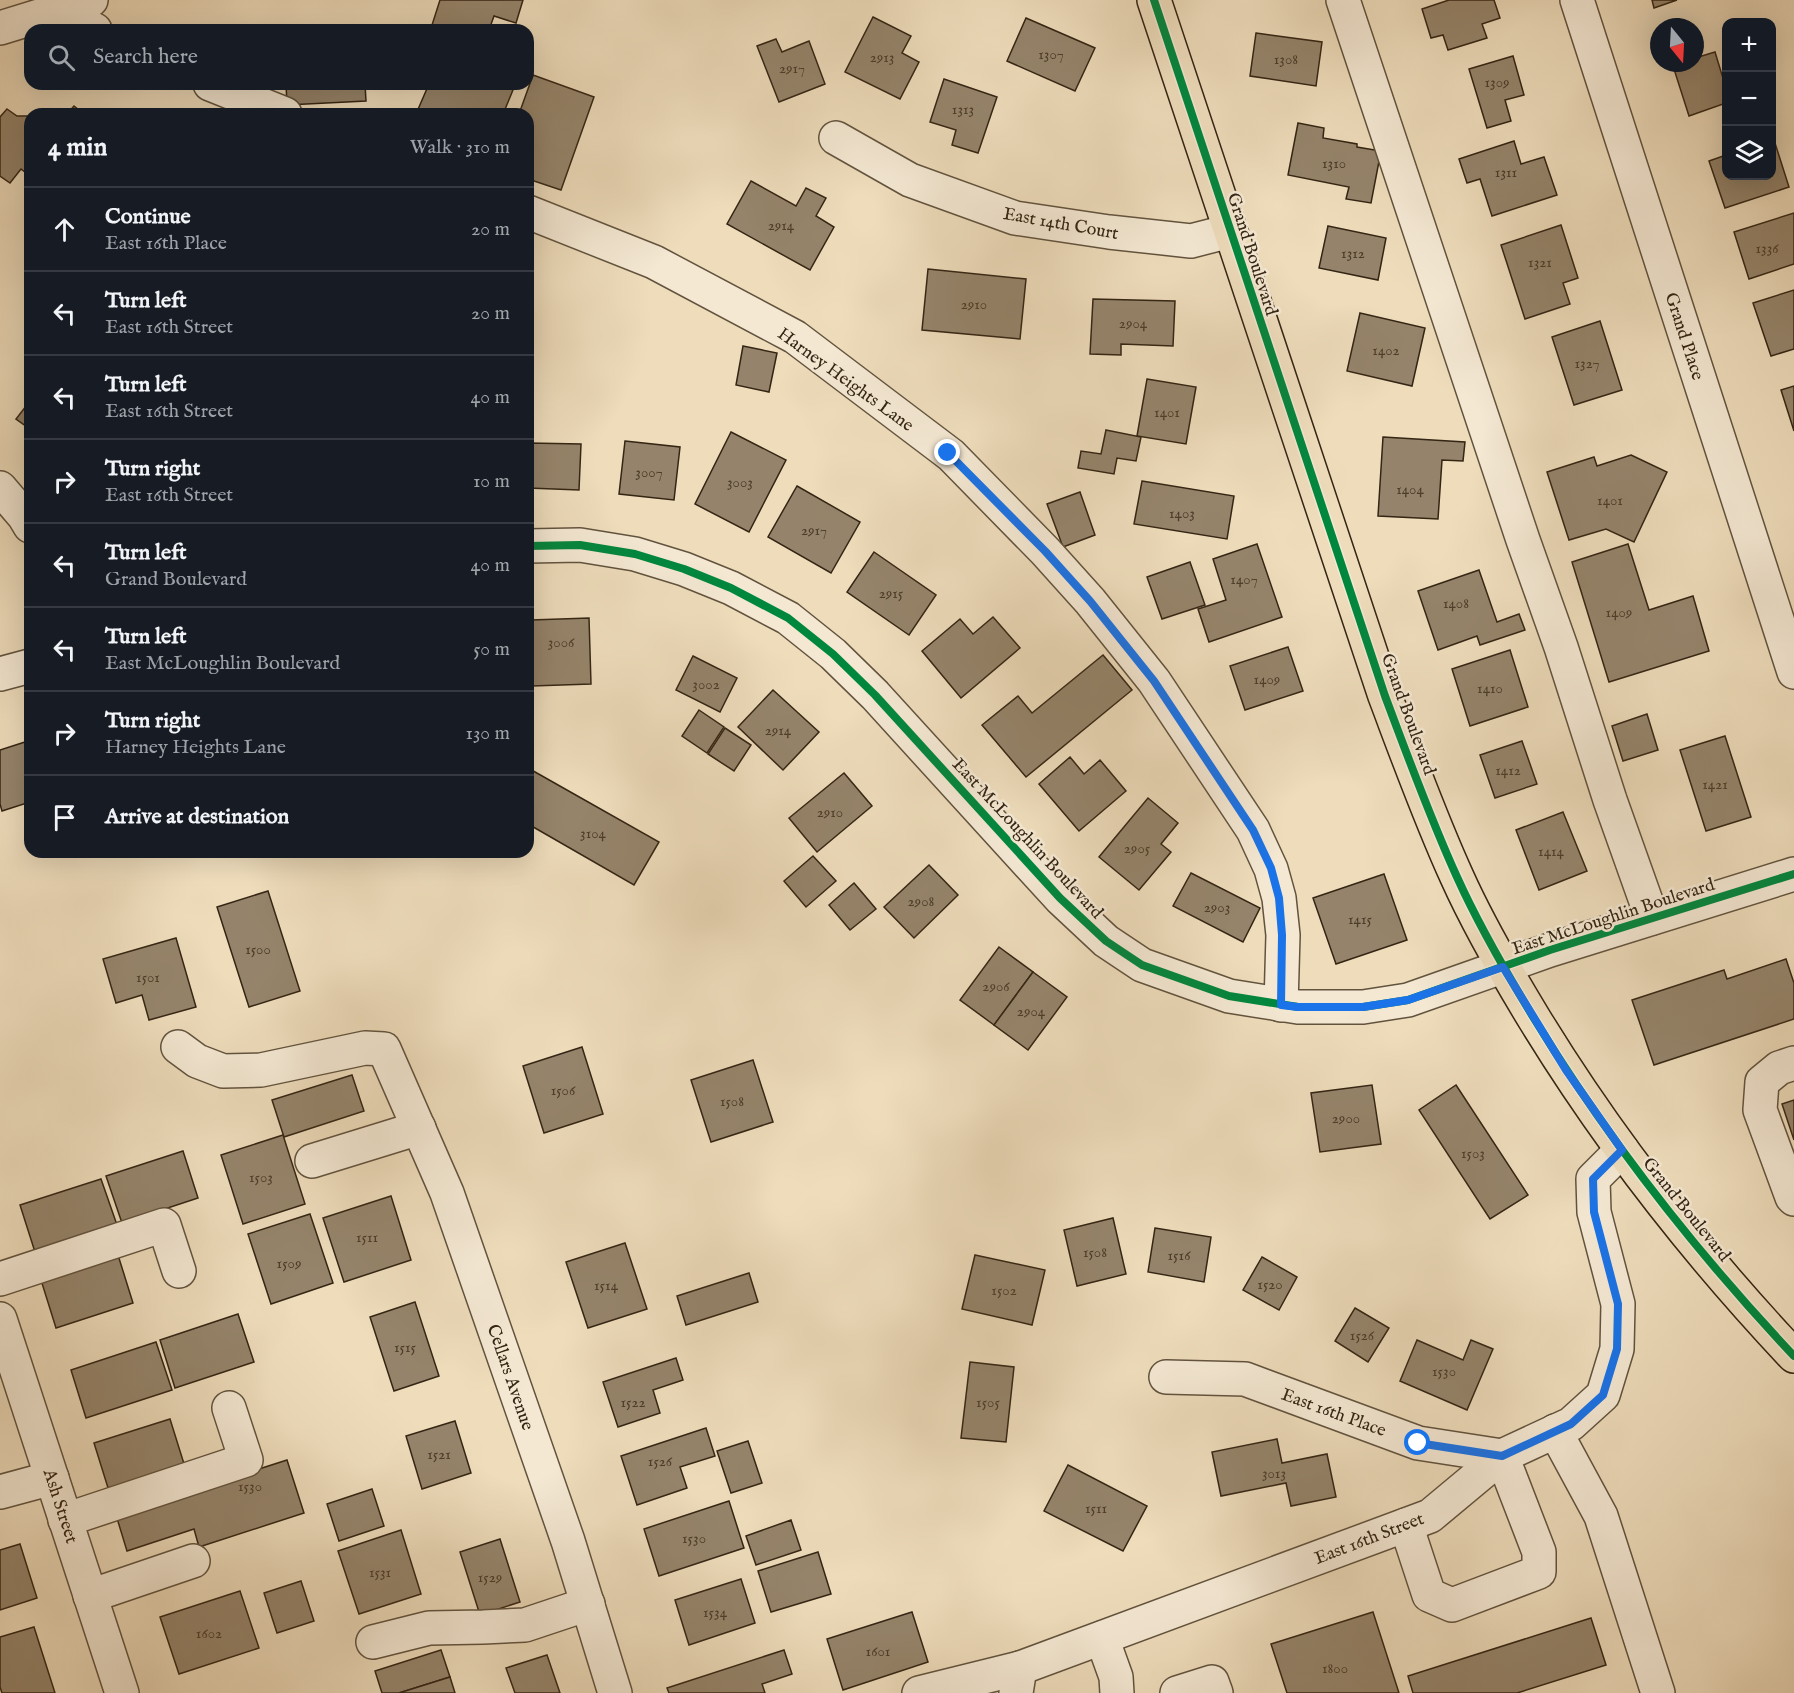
<!DOCTYPE html>
<meta charset="utf-8">
<style>
body{margin:0;font-family:"IM FELL English",serif;background:#242831;color:#f1f3f6}
.controls{position:absolute;right:18px;top:18px;display:grid;overflow:hidden;border-radius:12px;box-shadow:0 6px 24px #0002}
.controls button{width:54px;height:54px;display:grid;place-items:center;padding:0;border:0;border-bottom:2px solid #363941;background:#171b24;color:#f1f3f6;font:30px sans-serif}
.compass{position:absolute;left:1650px;top:18px;width:54px;height:54px;border-radius:50%;background:#171b24;box-shadow:0 6px 24px #0002;rotate:162deg}
.stop{position:absolute;width:18px;height:18px;margin:-14px;border:4px solid #1a73e8;border-radius:50%;background:#fff}
.stop.end{background:#1a73e8;border-color:#fff;box-shadow:0 2px 6px #0008}
.list{margin:0;padding:0;list-style:none}
h2{display:flex;justify-content:space-between;align-items:center;height:78px;margin:0;padding:0 24px;font-size:26px}
h2 small{font-size:20px;font-weight:400;color:#9ea1a6}
.list li{display:grid;grid-template-columns:39px 1fr auto;gap:18px;align-items:center;box-sizing:border-box;height:84px;padding:0 24px;border-top:2px solid #363941}
.list b{display:block;font-size:22px;white-space:nowrap}
.list p{margin:0;font-size:20px;white-space:nowrap;color:#9ea1a6}
.list em{font-size:20px;font-style:normal;color:#9ea1a6}
.icon{flex:none;width:33px;height:33px;fill:none;stroke:currentColor;stroke-width:2;stroke-linecap:round;stroke-linejoin:round}
.map{position:relative;flex:none;width:1794px;height:1693px;overflow:hidden}
.search{position:absolute;background:#171b24;box-shadow:0 6px 24px #0002;left:24px;top:24px;width:510px;height:66px;display:flex;align-items:center;gap:15px;box-sizing:border-box;padding:0 21px;border-radius:18px;color:#9ea1a6;font-size:22px}
.panel{position:absolute;background:#171b24;box-shadow:0 6px 24px #0002;left:24px;top:108px;width:510px;height:750px;border-radius:18px}
.map>svg:first-child{display:block}
</style>
<div class="map">
<svg width="1794" height="1693" viewBox="0 0 1794 1693">
<rect width="100%" height="100%" fill="#eedcbb"/>
<filter id="stains"><feTurbulence type="fractalNoise" baseFrequency=".00333" numOctaves="4"/><feColorMatrix values="0 0 0 0 .2 0 0 0 0 .09 0 0 0 0 .02 0 0 0 .5 -.17"/></filter>
<radialGradient id="worn" r=".72"><stop offset=".6" stop-color="#630" stop-opacity="0"/><stop offset="1" stop-color="#630" stop-opacity=".3"/></radialGradient>
<g fill="#95846b" stroke="#342514" stroke-width="1.5">
<path d="M440,0H523L516,23L494,16L489,30H447L432,25Z"/>
<path d="M1494,0L1500,18L1482,24L1487,38L1448,50L1443,35L1431,38L1422,9L1449,0Z"/>
<path d="M1652,0H1677L1654,8Z"/>
<path d="M873,17L911,36L902,53L919,62L900,99L845,72Z"/>
<path d="M1026,18L1095,48L1075,91L1007,61Z"/>
<path d="M1256,33L1322,42L1316,86L1250,76Z"/>
<path d="M776,39L782,52L809,41L825,84L779,102L757,46Z"/>
<path d="M1715,52L1726,88V103L1689,116L1673,66L1681,63H1695V58Z"/>
<path d="M1513,56L1524,95L1505,100L1511,121L1487,128L1469,69Z"/>
<path d="M533,75L594,97L561,190L528,179V114H519Z"/>
<path d="M944,79L997,97L978,153L952,145L956,130L930,122Z"/>
<path d="M286,84H365L366,101L287,105Z"/>
<path d="M429,84H500L513,90L503,114H416Z"/>
<path d="M74,106L84,114H67Z"/>
<path d="M7,109L17,116H30V176L21,169L10,183L0,176V117Z"/>
<path d="M1298,123L1324,128L1323,138L1357,144V147L1381,151L1371,203L1346,199L1349,187L1288,175Z"/>
<path d="M1774,140L1789,187L1725,208L1709,161L1726,155V176H1772V141Z"/>
<path d="M1514,141L1521,164L1544,157L1557,195L1492,216L1480,179L1467,183L1459,159Z"/>
<path d="M751,181L796,206L806,188L826,198L816,216L834,227L810,270L727,224Z"/>
<path d="M1794,213V264L1749,279L1734,232Z"/>
<path d="M1561,225L1578,278L1563,283L1570,304L1525,319L1501,245Z"/>
<path d="M1328,226L1386,238L1378,280L1319,268Z"/>
<path d="M928,269L1026,279L1020,339L922,330Z"/>
<path d="M1794,290V349L1771,356L1753,303Z"/>
<path d="M1093,299L1175,301L1173,346L1121,344V355L1090,354Z"/>
<path d="M1360,313L1425,328L1412,386L1347,371Z"/>
<path d="M1600,321L1622,390L1574,405L1552,337Z"/>
<path d="M743,346L777,353L769,392L736,385Z"/>
<path d="M1147,379L1196,387L1186,444L1137,436Z"/>
<path d="M1794,386V431L1781,390Z"/>
<path d="M30,401V429L16,419Z"/>
<path d="M1106,430L1141,437L1136,461L1117,458L1114,474L1078,468L1081,451L1101,454Z"/>
<path d="M731,432L786,460L749,532L695,504Z"/>
<path d="M1383,437L1465,442L1463,461L1442,460L1438,519L1378,516Z"/>
<path d="M625,441L680,447L674,500L619,494Z"/>
<path d="M528,443L581,444L579,490L528,488Z"/>
<path d="M1631,455L1667,472L1634,542L1606,529L1569,540L1547,472L1594,457L1597,466Z"/>
<path d="M1142,481L1234,496L1227,539L1134,524Z"/>
<path d="M797,486L860,522L831,573L768,537Z"/>
<path d="M1080,492L1095,535L1063,547L1047,504Z"/>
<path d="M1257,544L1282,617L1209,642L1198,609L1226,600L1213,559Z"/>
<path d="M1628,544L1649,610L1693,596L1709,651L1609,682L1572,562Z"/>
<path d="M874,552L936,595L909,635L847,592Z"/>
<path d="M1190,562L1205,605L1162,619L1147,577Z"/>
<path d="M1479,570L1497,622L1519,614L1525,630L1480,645L1477,636L1438,650L1418,591Z"/>
<path d="M993,617L1020,648L961,698L922,651L960,619L973,634Z"/>
<path d="M589,618L591,684L532,686L531,620Z"/>
<path d="M1288,647L1303,691L1245,710L1230,666Z"/>
<path d="M1510,650L1528,707L1470,726L1452,669Z"/>
<path d="M1103,655L1132,690L1026,777L982,725L1018,696L1032,713Z"/>
<path d="M693,656L737,678L720,712L676,690Z"/>
<path d="M773,690L819,732L783,770L738,727Z"/>
<path d="M699,710L724,727L707,753L682,736Z"/>
<path d="M1647,714L1658,750L1623,761L1612,726Z"/>
<path d="M725,728L751,745L734,771L708,754Z"/>
<path d="M1725,736L1751,817L1706,831L1680,750Z"/>
<path d="M28,741L30,747V802L2,811L0,804V750Z"/>
<path d="M1522,741L1537,784L1495,798L1480,755Z"/>
<path d="M1070,757L1084,774L1100,760L1126,791L1079,831L1039,784Z"/>
<path d="M528,768L659,842L634,885L528,824Z"/>
<path d="M844,773L872,806L817,852L789,818Z"/>
<path d="M1148,798L1178,823L1161,844L1171,852L1139,890L1099,857Z"/>
<path d="M1563,812L1587,871L1539,890L1516,830Z"/>
<path d="M813,856L836,881L806,907L784,881Z"/>
<path d="M929,865L958,895L914,938L884,907Z"/>
<path d="M1191,873L1260,908L1243,942L1173,906Z"/>
<path d="M1384,874L1407,940L1336,964L1313,898Z"/>
<path d="M854,883L876,909L850,930L829,905Z"/>
<path d="M268,891L300,991L249,1007L217,907Z"/>
<path d="M176,938L196,1007L149,1020L142,995L116,1003L103,959Z"/>
<path d="M999,947L1033,972L994,1025L960,1000Z"/>
<path d="M1786,959L1794,983V1019L1654,1065L1632,1000L1724,970L1727,979Z"/>
<path d="M1033,972L1067,997L1028,1050L994,1025Z"/>
<path d="M582,1047L603,1114L544,1133L523,1066Z"/>
<path d="M753,1060L773,1122L711,1142L691,1080Z"/>
<path d="M352,1075L364,1111L284,1137L272,1100Z"/>
<path d="M1372,1085L1381,1144L1320,1152L1311,1093Z"/>
<path d="M1456,1085L1528,1195L1490,1219L1419,1110Z"/>
<path d="M1794,1100V1140L1782,1104Z"/>
<path d="M283,1135L305,1204L243,1224L221,1155Z"/>
<path d="M183,1151L198,1198L122,1223L106,1176Z"/>
<path d="M101,1179L117,1225L35,1252L20,1205Z"/>
<path d="M391,1196L411,1260L344,1282L323,1218Z"/>
<path d="M310,1214L333,1283L271,1304L248,1234Z"/>
<path d="M1113,1218L1126,1274L1077,1286L1064,1230Z"/>
<path d="M1155,1228L1211,1237L1204,1282L1148,1272Z"/>
<path d="M625,1243L647,1309L588,1328L566,1262Z"/>
<path d="M118,1255L133,1303L56,1328L41,1280Z"/>
<path d="M975,1255L1045,1270L1032,1325L962,1309Z"/>
<path d="M1262,1257L1297,1277L1279,1310L1243,1290Z"/>
<path d="M749,1273L758,1302L686,1325L677,1296Z"/>
<path d="M415,1302L439,1376L394,1391L370,1317Z"/>
<path d="M1355,1308L1389,1328L1368,1362L1335,1341Z"/>
<path d="M238,1314L254,1362L175,1388L160,1340Z"/>
<path d="M1417,1340L1463,1360L1471,1340L1493,1349L1467,1410L1400,1381Z"/>
<path d="M156,1342L172,1390L86,1418L71,1370Z"/>
<path d="M676,1358L683,1380L653,1390L660,1413L618,1427L603,1382Z"/>
<path d="M970,1362L1014,1367L1006,1442L961,1438Z"/>
<path d="M170,1419L185,1467L109,1491L94,1443Z"/>
<path d="M455,1421L471,1473L422,1489L406,1436Z"/>
<path d="M706,1428L715,1456L680,1467L687,1488L637,1505L621,1456Z"/>
<path d="M1277,1439L1282,1463L1327,1454L1336,1497L1291,1506L1286,1483L1221,1496L1212,1452Z"/>
<path d="M748,1441L762,1483L731,1493L717,1451Z"/>
<path d="M287,1460L304,1513L199,1547L194,1529L127,1551L116,1515Z"/>
<path d="M1068,1465L1147,1506L1123,1551L1044,1511Z"/>
<path d="M372,1489L384,1526L339,1541L327,1504Z"/>
<path d="M729,1501L744,1548L659,1576L644,1529Z"/>
<path d="M791,1520L801,1550L756,1565L746,1536Z"/>
<path d="M401,1530L421,1594L359,1614L338,1551Z"/>
<path d="M500,1539L520,1602L480,1615L460,1552Z"/>
<path d="M20,1544L37,1598L0,1610V1550Z"/>
<path d="M818,1552L831,1594L771,1612L758,1571Z"/>
<path d="M741,1579L755,1623L689,1645L675,1600Z"/>
<path d="M301,1581L314,1621L277,1633L264,1593Z"/>
<path d="M240,1591L259,1648L179,1674L160,1617Z"/>
<path d="M912,1612L928,1662L843,1690L827,1639Z"/>
<path d="M1373,1612L1399,1693H1287L1271,1644Z"/>
<path d="M1591,1618L1606,1665L1517,1693H1413L1408,1676Z"/>
<path d="M34,1627L55,1693H2L0,1687V1637Z"/>
<path d="M441,1650L450,1677L399,1693H382L375,1671Z"/>
<path d="M784,1650L792,1674L762,1684L765,1693H669L667,1688Z"/>
<path d="M547,1655L560,1693H515L506,1668Z"/>
<path d="M450,1677L455,1693H399Z"/>
</g>
<g fill="none" stroke-linecap="round" stroke-linejoin="round">
<g stroke="#62533e" stroke-width="36">
<g id="minor">
<path d="M1343,0L1523,540L1561,647L1610,800L1652,918"/>
<path d="M1577,0L1794,672"/>
<path d="M59,10L95,30"/>
<path d="M0,28L91,0"/>
<path d="M210,84L285,114"/>
<path d="M836,138L910,180L1015,218L1109,232L1191,241L1230,231"/>
<path d="M528,212L654,262L795,337L951,455L1045,551L1090,601L1154,681L1253,830L1271,869L1279,898L1283,935L1281,1005"/>
<path d="M0,488L24,516L30,526"/>
<path d="M528,546L580,545L635,554L684,569L731,588L788,618L833,654L875,695L1060,898L1106,941L1142,965L1229,996L1298,1007H1363L1408,1000L1550,950L1794,874"/>
<path d="M0,674L30,666"/>
<path d="M178,1047L197,1061L223,1071L261,1070L365,1048L384,1049L447,1193L568,1541L615,1693"/>
<path d="M1794,1063L1779,1068L1762,1082L1760,1110L1792,1197L1794,1199"/>
<path d="M312,1161L419,1128"/>
<path d="M0,1279L164,1225L179,1271"/>
<path d="M0,1319L122,1693"/>
<path d="M1166,1377L1245,1379L1418,1443L1502,1456"/>
<path d="M1555,1431L1601,1516L1658,1693"/>
<path d="M0,1492L52,1478"/>
<path d="M65,1520L246,1460L229,1408"/>
<path d="M1406,1525L1429,1595L1452,1605L1539,1572V1552L1502,1456"/>
<path d="M90,1596L193,1561"/>
<path d="M1102,1638L1116,1677L1117,1693"/>
<path d="M373,1642L429,1628L483,1627L525,1625L588,1604"/>
<path d="M919,1693L1020,1668"/>
<path d="M1016,1693L1020,1668L1430,1516L1502,1456L1571,1424L1603,1395L1617,1349L1618,1304L1594,1212L1593,1179L1622,1150"/>
<path d="M1177,1693L1212,1682L1216,1693"/>
</g>
</g>
<g stroke="#342514" stroke-width="36">
<path id="major" d="M1154,0L1385,696C1408,757 1430,818 1457,877C1479,926 1507,974 1535,1020C1609,1141 1697,1253 1794,1356"/>
</g>
<use href="#minor" stroke="#f4e8d3" stroke-width="33"/>
<use href="#major" stroke="#eedcbb" stroke-width="33"/>
<g stroke="#f4e8d3" stroke-width="11">
<g id="cycleway">
<path d="M1154,0L1385,696C1408,757 1430,818 1457,877C1479,926 1507,974 1535,1020C1609,1141 1697,1253 1794,1356"/>
<path d="M528,546L580,545L635,554L684,569L731,588L788,618L833,654L875,695L1060,898L1106,941L1142,965L1229,996L1298,1007H1363L1408,1000L1550,950L1794,874"/>
</g>
</g>
<use href="#cycleway" stroke="#00873e" stroke-width="8"/>
</g>
<g fill="none" stroke-linecap="round" stroke-linejoin="round">
<path stroke="#1a73e8" stroke-width="8" d="M948,453L1045,551L1090,601L1154,681L1253,830L1271,868L1279,898L1282,935L1281,1005L1298,1007H1363L1408,1000L1503,967L1566,1070L1622,1150L1593,1179L1594,1212L1618,1304L1617,1349L1603,1395L1571,1424L1502,1456L1418,1443"/>
</g>
<g text-anchor="middle" stroke-width="5" stroke-linejoin="round" paint-order="stroke">
<g font-size="15" fill="#4c3d2a">
<text x="1051" y="59">1307</text>
<text x="882" y="62">2913</text>
<text x="1286" y="64">1308</text>
<text x="792" y="73">2917</text>
<text x="1497" y="87">1309</text>
<text x="963" y="114">1313</text>
<text x="1334" y="168">1310</text>
<text x="1506" y="177">1311</text>
<text x="781" y="230">2914</text>
<text x="1767" y="253">1336</text>
<text x="1353" y="258">1312</text>
<text x="1540" y="267">1321</text>
<text x="974" y="309">2910</text>
<text x="1133" y="328">2904</text>
<text x="1386" y="355">1402</text>
<text x="1587" y="368">1327</text>
<text x="1167" y="417">1401</text>
<text x="649" y="477">3007</text>
<text x="740" y="487">3003</text>
<text x="1410" y="494">1404</text>
<text x="1610" y="505">1401</text>
<text x="1182" y="518">1403</text>
<text x="814" y="535">2917</text>
<text x="1244" y="584">1407</text>
<text x="891" y="598">2915</text>
<text x="1456" y="608">1408</text>
<text x="1619" y="617">1409</text>
<text x="561" y="647">3006</text>
<text x="1267" y="684">1409</text>
<text x="706" y="689">3002</text>
<text x="1490" y="693">1410</text>
<text x="778" y="735">2914</text>
<text x="1508" y="775">1412</text>
<text x="1715" y="789">1421</text>
<text x="830" y="817">2910</text>
<text x="593" y="838">3104</text>
<text x="1137" y="853">2905</text>
<text x="1551" y="856">1414</text>
<text x="921" y="906">2908</text>
<text x="1217" y="912">2903</text>
<text x="1360" y="924">1415</text>
<text x="258" y="954">1500</text>
<text x="148" y="982">1501</text>
<text x="996" y="991">2906</text>
<text x="1031" y="1016">2904</text>
<text x="563" y="1095">1506</text>
<text x="732" y="1106">1508</text>
<text x="1346" y="1123">2900</text>
<text x="1473" y="1158">1503</text>
<text x="261" y="1182">1503</text>
<text x="367" y="1242">1511</text>
<text x="1095" y="1257">1508</text>
<text x="1179" y="1260">1516</text>
<text x="289" y="1268">1509</text>
<text x="1270" y="1289">1520</text>
<text x="606" y="1290">1514</text>
<text x="1004" y="1295">1502</text>
<text x="1362" y="1340">1526</text>
<text x="405" y="1352">1515</text>
<text x="1444" y="1376">1530</text>
<text x="633" y="1407">1522</text>
<text x="988" y="1407">1505</text>
<text x="439" y="1459">1521</text>
<text x="660" y="1466">1526</text>
<text x="1274" y="1478">3013</text>
<text x="250" y="1491">1530</text>
<text x="1096" y="1513">1511</text>
<text x="694" y="1543">1530</text>
<text x="380" y="1577">1531</text>
<text x="490" y="1582">1529</text>
<text x="715" y="1617">1534</text>
<text x="209" y="1638">1602</text>
<text x="878" y="1656">1601</text>
<text x="1335" y="1673">1800</text>
</g>
<g font-size="18" fill="#342514" stroke="#f4e8d3">
<text transform="translate(1061 223) rotate(10)" y="6">East 14th Court</text>
<text transform="translate(1253 254) rotate(72)" y="6">Grand Boulevard</text>
<text transform="translate(1685 336) rotate(72)" y="6">Grand Place</text>
<text transform="translate(846 379) rotate(36)" y="6">Harney Heights Lane</text>
<text transform="translate(1409 714) rotate(70)" y="6">Grand Boulevard</text>
<text transform="translate(1028 838) rotate(47)" y="6">East McLoughlin Boulevard</text>
<text transform="translate(1613 916) rotate(-18)" y="6">East McLoughlin Boulevard</text>
<text transform="translate(1687 1209) rotate(51)" y="6">Grand Boulevard</text>
<text transform="translate(511 1377) rotate(71)" y="6">Cellars Avenue</text>
<text transform="translate(1334 1412) rotate(20)" y="6">East 16th Place</text>
<text transform="translate(61 1506) rotate(72)" y="6">Ash Street</text>
<text transform="translate(1369 1538) rotate(-21)" y="6">East 16th Street</text>
</g>
</g>
<rect width="100%" height="100%" filter="url(#stains)"/>
<rect width="100%" height="100%" fill="url(#worn)"/>
</svg>
<div class="controls">
<button>+</button>
<button>−</button>
<button><svg class="icon" aria-label="layers" viewBox="0 0 24 24"><path d="M12 4l9 5-9 5-9-5zM3 14l9 5 9-5"/></svg></button>
</div>
<svg class="compass" viewBox="-18 -18 36 36"><path d="M0-13l5 13h-10z" fill="#e53935"/><path d="M0 13l5-13h-10z" fill="#9ea1a6"/></svg>
<div class="stop" style="left:1418px;top:1443px"></div>
<div class="stop end" style="left:948px;top:453px"></div>
<div class="search"><svg class="icon" aria-label="search" viewBox="0 0 24 24"><circle cx="10" cy="10" r="6"/><path d="M15 15l6 6"/></svg>Search here</div>
<section class="panel">
<h2>4 min<small>Walk · 310 m</small></h2>
<ul class="list">
<li><svg class="icon" aria-label="ahead" viewBox="0 0 24 24"><path d="M12 20V5M6 11l6-6 6 6"/></svg><div><b>Continue</b><p>East 16th Place</p></div><em>20 m</em></li>
<li><svg class="icon" aria-label="left" viewBox="0 0 24 24"><path d="M17 20v-9H6M10 6l-5 5 5 5"/></svg><div><b>Turn left</b><p>East 16th Street</p></div><em>20 m</em></li>
<li><svg class="icon" aria-label="left" viewBox="0 0 24 24"><path d="M17 20v-9H6M10 6l-5 5 5 5"/></svg><div><b>Turn left</b><p>East 16th Street</p></div><em>40 m</em></li>
<li><svg class="icon" aria-label="right" viewBox="0 0 24 24"><path d="M7 20v-9h11M14 6l5 5-5 5"/></svg><div><b>Turn right</b><p>East 16th Street</p></div><em>10 m</em></li>
<li><svg class="icon" aria-label="left" viewBox="0 0 24 24"><path d="M17 20v-9H6M10 6l-5 5 5 5"/></svg><div><b>Turn left</b><p>Grand Boulevard</p></div><em>40 m</em></li>
<li><svg class="icon" aria-label="left" viewBox="0 0 24 24"><path d="M17 20v-9H6M10 6l-5 5 5 5"/></svg><div><b>Turn left</b><p>East McLoughlin Boulevard</p></div><em>50 m</em></li>
<li><svg class="icon" aria-label="right" viewBox="0 0 24 24"><path d="M7 20v-9h11M14 6l5 5-5 5"/></svg><div><b>Turn right</b><p>Harney Heights Lane</p></div><em>130 m</em></li>
<li><svg class="icon" aria-label="arrive" viewBox="0 0 24 24"><path d="M6 21V4h12l-3 4 3 4H6"/></svg><div><b>Arrive at destination</b></div></li>
</ul>
</section>
</div>
